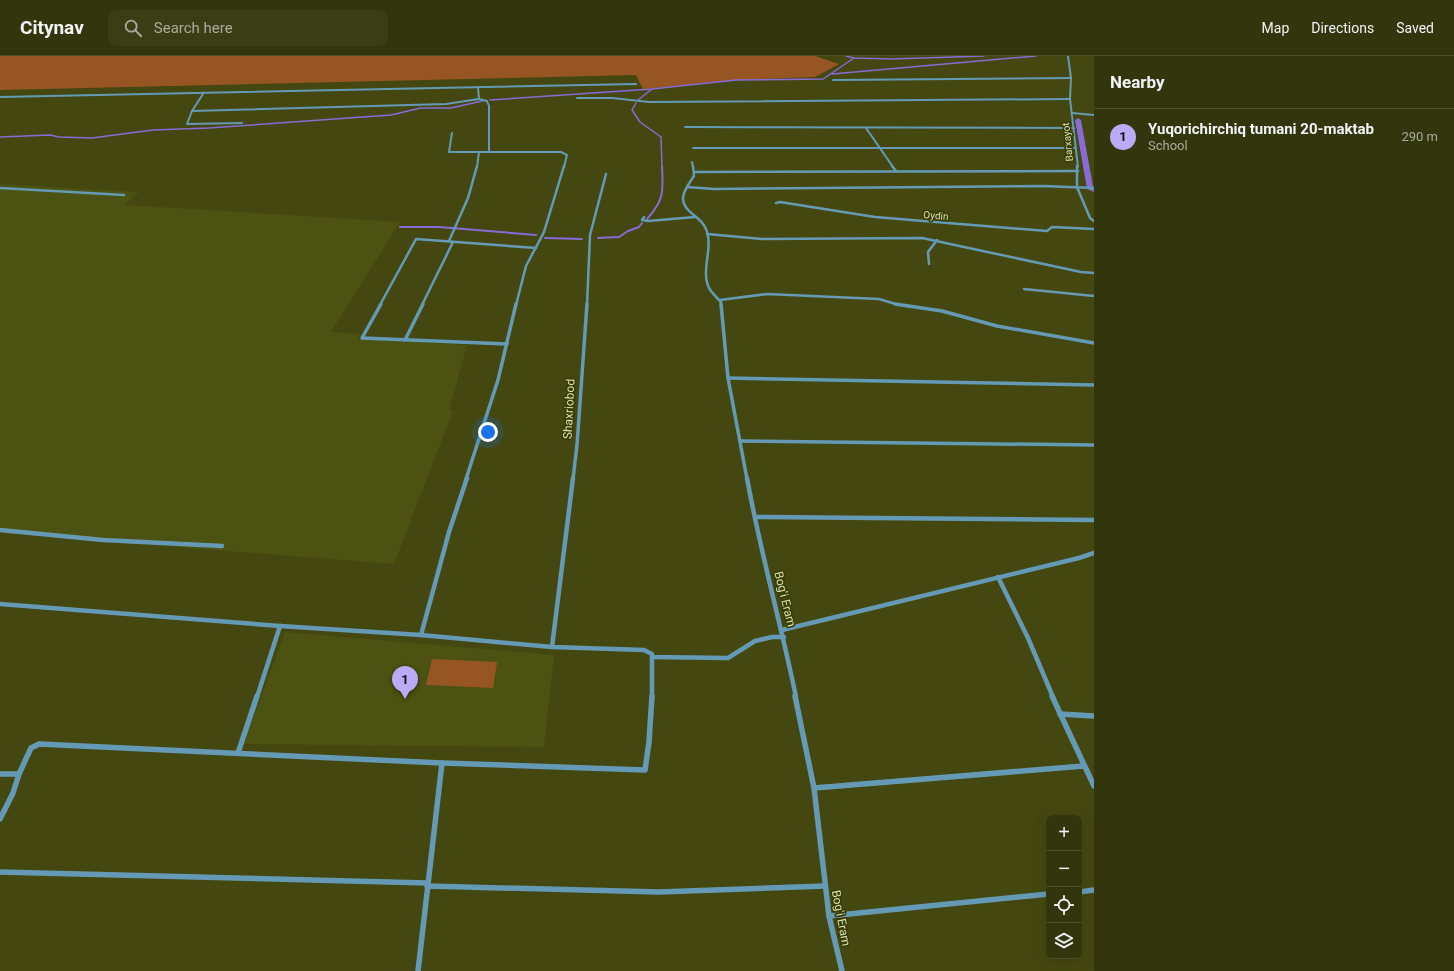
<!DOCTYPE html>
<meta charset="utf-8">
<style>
body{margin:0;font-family:Roboto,sans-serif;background:#3b3e15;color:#f1f3f6}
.controls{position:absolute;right:12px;bottom:12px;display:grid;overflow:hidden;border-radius:8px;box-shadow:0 4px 16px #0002}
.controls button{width:36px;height:36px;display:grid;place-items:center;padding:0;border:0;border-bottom:1px solid #4e502d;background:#33360c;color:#f1f3f6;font:20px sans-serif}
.you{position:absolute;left:488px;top:376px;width:14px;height:14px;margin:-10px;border:3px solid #fff;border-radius:50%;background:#1a73e8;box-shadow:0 0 0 6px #1a73e833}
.badge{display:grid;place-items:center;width:26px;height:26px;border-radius:50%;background:#bbaaf6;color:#111;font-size:13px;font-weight:700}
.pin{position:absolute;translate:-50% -33px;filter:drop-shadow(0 1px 2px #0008)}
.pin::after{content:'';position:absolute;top:21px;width:14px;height:12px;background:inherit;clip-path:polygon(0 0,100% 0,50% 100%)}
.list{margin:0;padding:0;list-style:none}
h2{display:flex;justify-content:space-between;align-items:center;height:52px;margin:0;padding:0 16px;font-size:17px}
h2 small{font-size:13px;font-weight:400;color:#a9ab9d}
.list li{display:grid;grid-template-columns:26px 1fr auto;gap:12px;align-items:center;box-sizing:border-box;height:56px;padding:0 16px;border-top:1px solid #4e502d}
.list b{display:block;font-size:15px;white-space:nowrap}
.list p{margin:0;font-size:13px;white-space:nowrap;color:#a9ab9d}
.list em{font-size:13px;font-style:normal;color:#a9ab9d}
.icon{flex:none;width:22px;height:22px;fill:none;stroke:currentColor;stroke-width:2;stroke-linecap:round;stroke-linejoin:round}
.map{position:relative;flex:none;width:1094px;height:915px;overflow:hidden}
header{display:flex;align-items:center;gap:24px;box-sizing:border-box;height:56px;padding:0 20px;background:#33360c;border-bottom:1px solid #4e502d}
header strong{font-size:19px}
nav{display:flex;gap:22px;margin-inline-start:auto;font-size:14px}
.search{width:280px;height:36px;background:#3b3e15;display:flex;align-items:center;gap:10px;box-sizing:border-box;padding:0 14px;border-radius:8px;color:#a9ab9d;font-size:15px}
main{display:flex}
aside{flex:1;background:#33360c}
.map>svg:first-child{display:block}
</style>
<header>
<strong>Citynav</strong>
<div class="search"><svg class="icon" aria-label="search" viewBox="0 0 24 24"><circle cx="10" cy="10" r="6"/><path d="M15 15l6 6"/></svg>Search here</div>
<nav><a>Map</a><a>Directions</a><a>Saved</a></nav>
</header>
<main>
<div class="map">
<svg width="1094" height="915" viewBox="0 0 1094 915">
<rect width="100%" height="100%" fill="#444810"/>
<g fill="#4c5211">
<path d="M0,128L139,136L125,149L400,166L331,276L360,278L358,283L467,289L449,354L453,355L394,508L0,477Z"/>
<path d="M285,576L554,599L544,691L244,688Z"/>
</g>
<g fill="#975523">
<path d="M0,0H815L839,8L815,21L736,24L643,33L636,19L0,34Z"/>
<path d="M432,603L497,606L493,632L426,629Z"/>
</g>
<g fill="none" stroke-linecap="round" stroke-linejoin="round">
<g stroke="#886bd6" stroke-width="1.5">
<path d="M846,0L854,2L892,3L984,0"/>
<path d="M832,18L1036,0"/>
<path d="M490,44L652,33L736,24L823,23L854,2"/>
<path d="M638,44L652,33"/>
<path d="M636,47L632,54L640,66L661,81L662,111"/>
<path d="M0,81L50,79L59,81L92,82L153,74L209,72L391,59L421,52H451L482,45"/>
</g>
<g stroke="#886bd6" stroke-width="2">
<path d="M647,163C665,143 663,135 662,110"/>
<path d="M400,171H439L536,179"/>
<path d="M545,182L582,183"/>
<path d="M598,182L619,181L628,175L639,171L642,167"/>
</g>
<path fill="#886bd6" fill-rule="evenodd" d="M1078,62L1081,64L1094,136L1087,133L1075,64Z"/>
<g stroke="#659ab7" stroke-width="2">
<path d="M1068,0L1071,22L1070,43L1078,111"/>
<path d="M833,24L1071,22"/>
<path d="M203,38L192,55L187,68L242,67"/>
<path d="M0,41L636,28"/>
<path d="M577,42H612L649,46L1070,43"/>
<path d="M479,43L487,45L489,50V96H561L567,99L564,111"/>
<path d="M192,55L446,48L479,43L478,31"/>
<path d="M1072,57L1094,59"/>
<path d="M685,71L1074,72"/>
<path d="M866,72L893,111"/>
<path d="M452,77L449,96H489"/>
<path d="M693,92H1075"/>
<path d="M692,106L693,111"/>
<path d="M477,111L479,96"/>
</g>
<g stroke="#659ab7" stroke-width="2.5">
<path d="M693,110L694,120C690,126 683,135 683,142C683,156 700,160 705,171C715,190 700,213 709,232C712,237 717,242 721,246V249"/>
<path d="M892,110L896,115"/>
<path d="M1077,110V131L1090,162L1094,165"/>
<path d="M695,116L1078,115"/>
<path d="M687,131L714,133L1043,130L1094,132"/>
<path d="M0,132L124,139"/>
<path d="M776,147L780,146L875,161L1047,175L1052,171L1094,173"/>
<path d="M644,161L642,164L648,165L695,161"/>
<path d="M707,178L762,183L922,182L1081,216L1094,217"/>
<path d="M449,185L468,142L477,110"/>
<path d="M929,208L928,196L937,184"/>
<path d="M1024,233L1094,240"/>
<path d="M720,244L767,238L879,243L899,249"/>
<path d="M380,249L416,183L536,192"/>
<path d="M422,249L453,186"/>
<path d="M516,249L526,210L544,176L564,110"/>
<path d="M587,249L590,179L606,118"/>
</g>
<g stroke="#659ab7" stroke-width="3.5">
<path d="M381,248L362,282L507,288"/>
<path d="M721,248L728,322L747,423"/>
<path d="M895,248L942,255L997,270L1094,287"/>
<path d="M405,284L423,248"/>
<path d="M728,322L1094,329"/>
<path d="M740,385L1094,389"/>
<path d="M466,423L498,324L516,248"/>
<path d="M573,423L577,389L587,248"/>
</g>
<g stroke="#659ab7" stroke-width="4.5">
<path d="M747,422C760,495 781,568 796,641"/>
<path d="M755,461L1094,464"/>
<path d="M0,474L103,484L222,490"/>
<path d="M998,521L1028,582L1053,641"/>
<path d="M0,548L280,570L421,579L552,591L644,594L652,598V601L728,602L755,585L772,581H784"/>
<path d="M782,574L1079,502L1094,497"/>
<path d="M421,579L449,476L467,422"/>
<path d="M552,591L573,422"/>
<path d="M257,641L280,570"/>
<path d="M652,641V601"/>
</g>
<g stroke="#659ab7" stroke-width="5.5">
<path d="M795,640L814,732L829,860L842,915"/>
<path d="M1052,640L1094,730"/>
<path d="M1060,658L1094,660"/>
<path d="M238,697L257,640"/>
<path d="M0,718H19L31,692L39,688L442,707L645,714L649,686L652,640"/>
<path d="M814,732L1084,710"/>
<path d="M0,763L13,737L19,718"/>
<path d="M0,816L427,827"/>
<path d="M427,830L659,836L825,830"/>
<path d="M1079,836L1094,834"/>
<path d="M829,860L1049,838"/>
<path d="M418,915L442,707"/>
</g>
</g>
<g text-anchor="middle" stroke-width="3.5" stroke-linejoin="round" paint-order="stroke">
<g font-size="10" fill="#dadfbb" stroke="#393e01">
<text transform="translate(1067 86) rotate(-96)" y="4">Barxayot</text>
<text transform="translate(936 159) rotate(5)" y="4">Oydin</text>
</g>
<g font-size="12" fill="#dadfbb" stroke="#393e01">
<text transform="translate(569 353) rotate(-87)" y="4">Shaxriobod</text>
<text transform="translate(785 543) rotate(76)" y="4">Bog'i Eram</text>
<text transform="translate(841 862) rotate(79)" y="4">Bog'i Eram</text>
</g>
</g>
</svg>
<div class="controls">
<button>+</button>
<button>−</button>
<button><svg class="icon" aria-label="locate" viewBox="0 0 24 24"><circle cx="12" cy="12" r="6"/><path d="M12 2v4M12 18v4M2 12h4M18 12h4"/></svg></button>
<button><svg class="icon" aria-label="layers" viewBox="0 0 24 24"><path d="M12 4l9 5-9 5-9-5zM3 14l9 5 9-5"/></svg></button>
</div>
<div class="you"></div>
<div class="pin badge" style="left:405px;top:643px">1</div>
</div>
<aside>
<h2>Nearby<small></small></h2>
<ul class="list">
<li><span class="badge">1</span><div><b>Yuqorichirchiq tumani 20-maktab</b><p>School</p></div><em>290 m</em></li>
</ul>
</aside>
</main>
